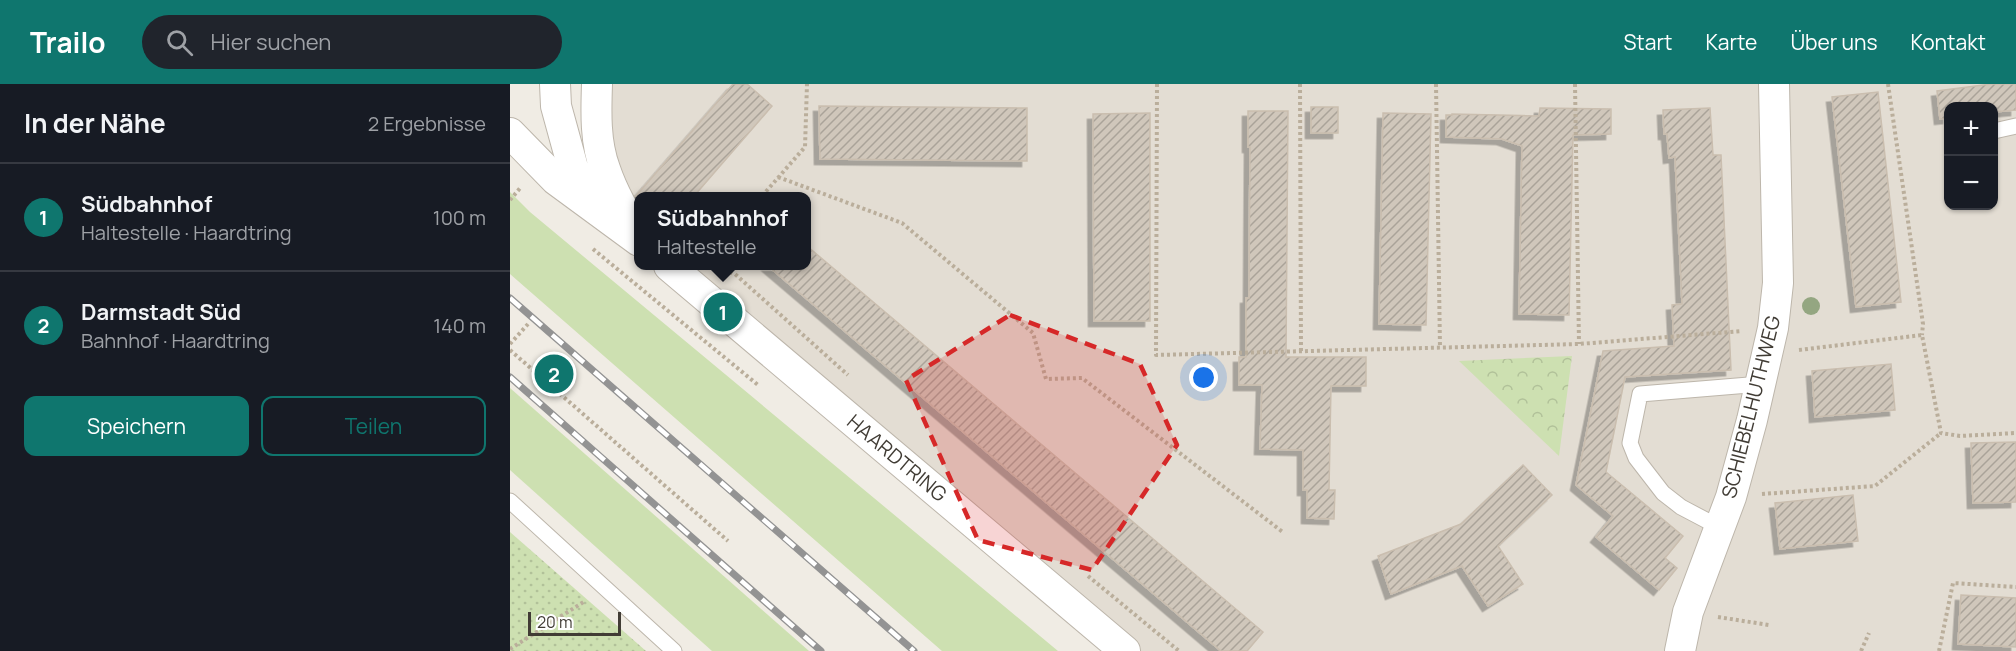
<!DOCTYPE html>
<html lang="de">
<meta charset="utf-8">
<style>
body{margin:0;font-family:Manrope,sans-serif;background:#20242c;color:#f1f3f6}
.controls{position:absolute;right:18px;top:18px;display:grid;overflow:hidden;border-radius:12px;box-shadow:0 2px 4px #0004}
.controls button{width:54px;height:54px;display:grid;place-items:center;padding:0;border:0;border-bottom:2px solid #363941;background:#171b24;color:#f1f3f6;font:30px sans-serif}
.scale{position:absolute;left:18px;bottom:15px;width:93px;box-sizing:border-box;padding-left:6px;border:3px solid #413c35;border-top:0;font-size:16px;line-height:21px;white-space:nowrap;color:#413c35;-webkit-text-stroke:4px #fff;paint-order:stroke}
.you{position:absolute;left:694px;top:294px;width:21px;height:21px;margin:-15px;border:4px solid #fff;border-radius:50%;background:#1a73e8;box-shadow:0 0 0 9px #1a73e833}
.badge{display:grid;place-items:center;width:39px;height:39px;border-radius:50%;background:#0f766e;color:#fff;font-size:20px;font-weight:700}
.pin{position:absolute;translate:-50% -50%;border:3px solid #fff;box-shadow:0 2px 6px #0006}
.popup{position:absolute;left:124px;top:108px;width:177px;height:78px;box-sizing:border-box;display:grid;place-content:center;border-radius:12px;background:#171b24;filter:drop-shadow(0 2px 4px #0005);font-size:20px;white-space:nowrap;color:#9ea1a6}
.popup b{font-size:22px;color:#f1f3f6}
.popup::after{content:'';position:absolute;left:50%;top:100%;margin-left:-12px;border:12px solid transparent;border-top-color:#171b24}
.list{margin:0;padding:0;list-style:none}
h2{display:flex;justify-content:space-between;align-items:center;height:78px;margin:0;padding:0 24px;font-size:26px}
h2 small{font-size:20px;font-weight:400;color:#9ea1a6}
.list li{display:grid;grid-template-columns:39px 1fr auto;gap:18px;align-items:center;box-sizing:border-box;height:108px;padding:0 24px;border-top:2px solid #363941}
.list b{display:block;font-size:22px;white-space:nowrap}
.list p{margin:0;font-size:20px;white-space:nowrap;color:#9ea1a6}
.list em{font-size:20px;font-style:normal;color:#9ea1a6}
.actions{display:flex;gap:12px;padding:18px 24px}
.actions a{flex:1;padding:14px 0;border:2px solid #0f766e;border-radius:12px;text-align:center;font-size:21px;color:#0f766e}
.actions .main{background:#0f766e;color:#fff}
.icon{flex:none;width:33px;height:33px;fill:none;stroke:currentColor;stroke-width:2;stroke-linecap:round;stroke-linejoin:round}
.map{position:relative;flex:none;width:1506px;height:567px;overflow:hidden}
header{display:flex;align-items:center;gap:36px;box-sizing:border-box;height:84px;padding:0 30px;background:#0f766e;color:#fff}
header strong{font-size:28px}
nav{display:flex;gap:33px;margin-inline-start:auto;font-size:21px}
.search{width:420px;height:54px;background:#20242c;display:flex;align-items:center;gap:15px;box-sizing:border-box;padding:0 21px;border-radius:33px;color:#9ea1a6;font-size:22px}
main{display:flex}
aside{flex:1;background:#171b24}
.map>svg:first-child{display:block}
</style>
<header>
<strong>Trailo</strong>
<div class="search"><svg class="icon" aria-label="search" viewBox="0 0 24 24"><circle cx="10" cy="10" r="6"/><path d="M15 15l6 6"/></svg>Hier suchen</div>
<nav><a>Start</a><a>Karte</a><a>Über uns</a><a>Kontakt</a></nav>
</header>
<main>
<aside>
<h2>In der Nähe<small>2 Ergebnisse</small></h2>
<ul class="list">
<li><span class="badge">1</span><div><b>Südbahnhof</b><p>Haltestelle · Haardtring</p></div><em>100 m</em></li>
<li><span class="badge">2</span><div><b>Darmstadt Süd</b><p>Bahnhof · Haardtring</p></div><em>140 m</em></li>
</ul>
<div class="actions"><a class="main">Speichern</a><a>Teilen</a></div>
</aside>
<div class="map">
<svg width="1506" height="567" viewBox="0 0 1506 567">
<defs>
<pattern id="forest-crowns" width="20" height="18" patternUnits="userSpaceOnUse" patternTransform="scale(1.5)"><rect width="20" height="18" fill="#cde0b1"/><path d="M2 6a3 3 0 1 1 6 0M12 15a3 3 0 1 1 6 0" fill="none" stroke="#b1c199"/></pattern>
<pattern id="garden-dots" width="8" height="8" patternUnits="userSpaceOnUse" patternTransform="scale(1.5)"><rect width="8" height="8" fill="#cde0b1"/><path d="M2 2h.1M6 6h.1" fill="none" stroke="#b1c199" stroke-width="1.8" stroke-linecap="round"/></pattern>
<pattern id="building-hatch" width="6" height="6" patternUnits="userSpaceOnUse" patternTransform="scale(1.5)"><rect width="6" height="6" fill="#d0c7bb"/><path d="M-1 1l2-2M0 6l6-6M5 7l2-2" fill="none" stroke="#aaa399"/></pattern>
<filter id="shadow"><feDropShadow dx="-5.5" dy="5.5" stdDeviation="0" flood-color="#0004"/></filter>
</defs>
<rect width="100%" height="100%" fill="#f0ece4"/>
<path fill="#e3ddd3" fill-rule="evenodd" d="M87,0H1506V567H607L159,182H297V112H129V152L94,84ZM1438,22H1484V122H1438Z"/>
<g fill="#cde0b1">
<path d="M0,108L20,128L548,567H432L0,190Z"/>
<path d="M0,304L299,567H202L0,386Z"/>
</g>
<path fill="url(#forest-crowns)" d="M1062,272L1049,372L949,277Z"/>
<path fill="url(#garden-dots)" d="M0,448L136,567H0Z"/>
<g fill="url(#building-hatch)" stroke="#cabeaf" stroke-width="1.5" filter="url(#shadow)">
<path d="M223,0H237L262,22L184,112H126Z"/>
<path d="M1481,0H1506V26L1484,28V22H1438V34L1430,35L1427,7Z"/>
<path d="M1368,8L1391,218L1346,223L1322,13Z"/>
<path d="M309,22L517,24V77L310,75Z"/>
<rect x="801" y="23" width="27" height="26"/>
<path d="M1030,24L1101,25V50L1063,51L1059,231L1009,230L1012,62L992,55L936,53V31H942V30L1029,32Z"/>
<path d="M1200,24L1203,71H1211L1221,286L1115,293L1096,388L1173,452L1155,474L1167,484L1149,506L1086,453L1103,432L1066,401L1093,267L1164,262L1162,221L1172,220L1171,197L1165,73L1159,74L1157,50H1154L1153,26Z"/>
<path d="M738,27H778L776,273H856V302H821L819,406H825L824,435L797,434V406H793V366L750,365L752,301H729V273H736V214H739L740,63H738Z"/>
<path d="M640,29V237H584L583,30Z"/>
<path d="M873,29L921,30L916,241L869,240Z"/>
<path d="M297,162L753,548L737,567H711L258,182H297Z"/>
<path d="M1381,280L1385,326L1305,333L1302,287Z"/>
<path d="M1506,358V418L1463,419L1461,359Z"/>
<path d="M1013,381L1042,411L988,462L1013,500L978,522L952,482L881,510L868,472L951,440Z"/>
<path d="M1343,411L1348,457L1270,465L1265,419Z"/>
<path d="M1451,511L1506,514V563L1448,560Z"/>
</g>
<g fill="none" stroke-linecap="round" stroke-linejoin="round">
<g stroke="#bdb6ab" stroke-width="17">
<g id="lane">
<path d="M1484,47L1506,42"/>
<path d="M0,417L164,567"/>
<path d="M1209,443L1171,423L1153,409L1126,374L1120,359L1130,310L1251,300"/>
</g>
</g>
<g stroke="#bdb6ab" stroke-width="32">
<g id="street">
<path d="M45,0L46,22L63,84L86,116"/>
<path d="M87,0C86,28 85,58 95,85C103,109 116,131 129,153"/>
<path d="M0,49L46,96L129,157"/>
<path d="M159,182L615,567"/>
<path d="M1170,567L1178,528L1221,413L1242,336L1263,244L1268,199L1264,0"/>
</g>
</g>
<g stroke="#baae9b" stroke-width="4" stroke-dasharray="3 3" stroke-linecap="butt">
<path d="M647,0L646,271L1069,260L1232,247"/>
<path d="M790,0L791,268"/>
<path d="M926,0L930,264"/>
<path d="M1065,0L1069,260"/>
<path d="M1378,0L1413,240L1412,251"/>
<path d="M268,93L392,139L523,249L536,295L572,294L774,449"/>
<path d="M252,112L295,63L297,0"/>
<path d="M0,116L11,103"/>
<path d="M83,165L248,301"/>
<path d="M214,186L225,190L338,291"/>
<path d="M0,260L18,240"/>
<path d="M0,266L218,457"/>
<path d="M1289,266L1412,251L1431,349L1450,352L1506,349"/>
<path d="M1252,410L1365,402L1431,349"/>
<path d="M578,492L669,567"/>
<path d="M1208,533L1259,541"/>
<path d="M0,565L75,517"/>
<path d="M1351,567L1359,549"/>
<path d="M1429,567L1443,499L1506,503"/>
</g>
<use href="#lane" stroke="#fff" stroke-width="15"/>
<use href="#street" stroke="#fff" stroke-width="30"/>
<g stroke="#939393" stroke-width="7">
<g id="rail">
<path d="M0,214L404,567"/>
<path d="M0,293L311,567"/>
</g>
</g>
<use href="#rail" stroke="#fff" stroke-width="4.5" stroke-dasharray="14" stroke-linecap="butt"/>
</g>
<circle fill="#94a681" cx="1301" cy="222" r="9"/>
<path fill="#d62828" fill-opacity="0.2" stroke="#d62828" stroke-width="4.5" stroke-dasharray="12 8" stroke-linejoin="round" d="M500,231L630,280L667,361L582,486L468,456L396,296Z"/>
<g text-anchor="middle" stroke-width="4.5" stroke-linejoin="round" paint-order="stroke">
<g font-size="20" fill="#413c35" stroke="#fff">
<text transform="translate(1241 323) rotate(-76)" y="7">SCHIEBELHUTHWEG</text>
<text transform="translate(387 374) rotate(40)" y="7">HAARDTRING</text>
</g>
</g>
</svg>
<div class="controls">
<button>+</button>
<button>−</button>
</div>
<div class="scale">20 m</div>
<div class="you"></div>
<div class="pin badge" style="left:213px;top:228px">1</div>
<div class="popup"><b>Südbahnhof</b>Haltestelle</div>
<div class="pin badge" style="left:44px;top:290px">2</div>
</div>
</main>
